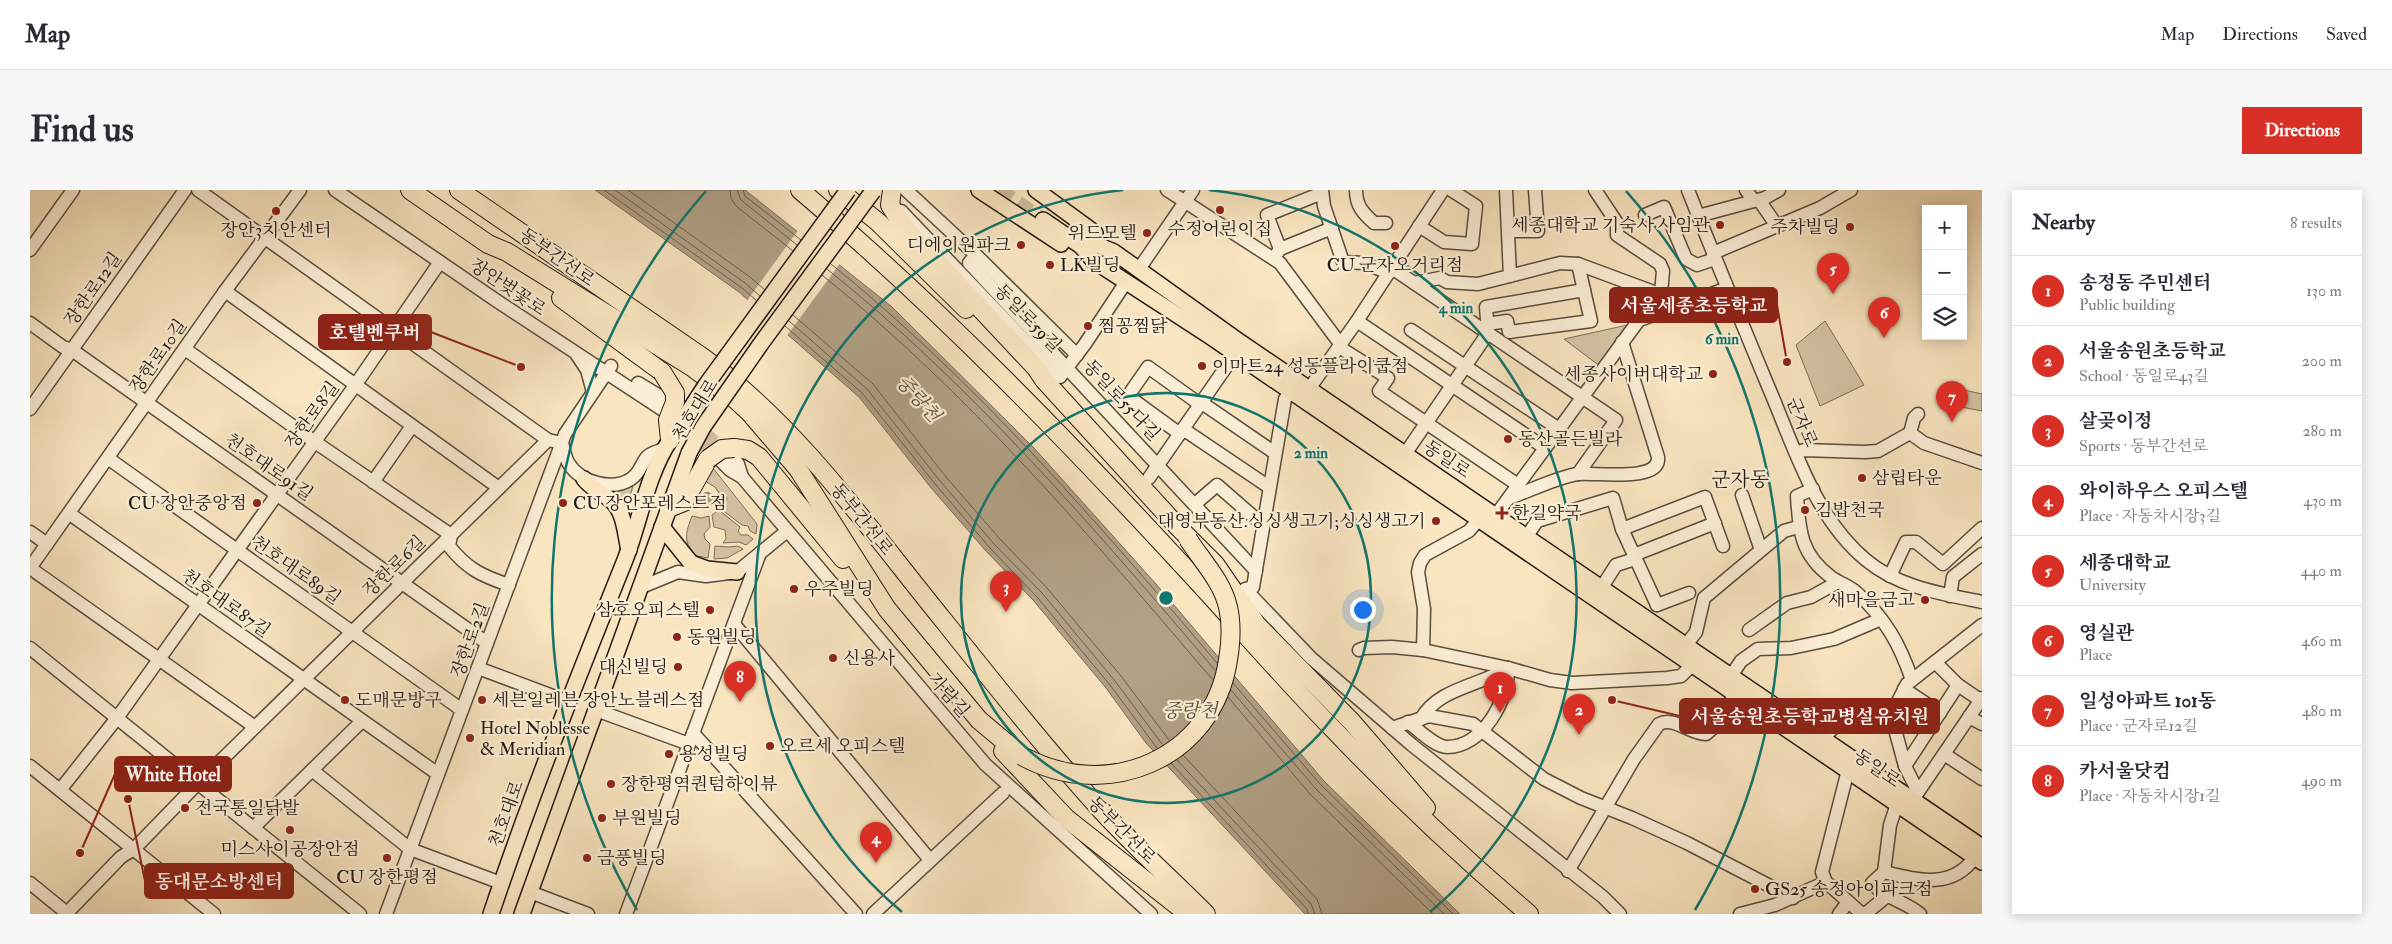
<!DOCTYPE html>
<meta charset="utf-8">
<style>
body{margin:0;font-family:"IM FELL Double Pica","Noto Serif KR",serif;background:#f7f7f7;color:#2b2b33}
.controls{position:absolute;right:15px;top:15px;display:grid;overflow:hidden;border-radius:0px;box-shadow:0 2px 12px #0003}
.controls button{width:45px;height:45px;display:grid;place-items:center;padding:0;border:0;border-bottom:1px solid #e1e1e2;background:#fff;color:#2b2b33;font:25px sans-serif}
.you{position:absolute;left:1332px;top:419px;width:18px;height:18px;margin:-12px;border:4px solid #fff;border-radius:50%;background:#1a73e8;box-shadow:0 0 0 8px #1a73e833}
.badge{display:grid;place-items:center;width:32px;height:32px;border-radius:50%;background:#d93025;color:#fff;font-size:16px;font-weight:700}
.pin{position:absolute;translate:-50% -41px;filter:drop-shadow(0 1px 2px #0008)}
.pin::after{content:'';position:absolute;top:26px;width:18px;height:15px;background:inherit;clip-path:polygon(0 0,100% 0,50% 100%)}
.list{margin:0;padding:0;list-style:none}
h2{display:flex;justify-content:space-between;align-items:center;height:65px;margin:0;padding:0 20px;font-size:21px}
h2 small{font-size:16px;font-weight:400;color:#7c7c81}
.list li{display:grid;grid-template-columns:32px 1fr auto;gap:15px;align-items:center;box-sizing:border-box;height:70px;padding:0 20px;border-top:1px solid #e1e1e2}
.list b{display:block;font-size:19px;white-space:nowrap}
.list p{margin:0;font-size:16px;white-space:nowrap;color:#7c7c81}
.list em{font-size:16px;font-style:normal;color:#7c7c81}
.icon{flex:none;width:28px;height:28px;fill:none;stroke:currentColor;stroke-width:2;stroke-linecap:round;stroke-linejoin:round}
.map{position:relative;flex:none;width:1952px;height:724px;overflow:hidden;border-radius:0px}
header{display:flex;align-items:center;gap:30px;box-sizing:border-box;height:70px;padding:0 25px;background:#fff;border-bottom:1px solid #e1e1e2}
header strong{font-size:24px}
nav{display:flex;gap:28px;margin-inline-start:auto;font-size:18px}
.intro{display:flex;align-items:center;justify-content:space-between;box-sizing:border-box;height:120px;padding:0 30px}
h1{margin:0;font-size:35px}
.button{padding:12px 22px;border-radius:0px;background:#d93025;color:#fff;font-size:18px;font-weight:700}
main{display:flex;gap:30px;padding:0 30px}
aside{flex:1;background:#fff;border-radius:0px;box-shadow:0 2px 12px #0003}
.map>svg:first-child{display:block}
</style>
<header>
<strong>Map</strong>
<nav><a>Map</a><a>Directions</a><a>Saved</a></nav>
</header>
<div class="intro"><h1>Find us</h1><a class="button">Directions</a></div>
<main>
<div class="map">
<svg width="1952" height="724" viewBox="0 0 1952 724">
<rect width="100%" height="100%" fill="#f9e5c0"/>
<filter id="stains"><feTurbulence type="fractalNoise" baseFrequency=".004" numOctaves="4"/><feColorMatrix values="0 0 0 0 .2 0 0 0 0 .09 0 0 0 0 .02 0 0 0 .5 -.17"/></filter>
<radialGradient id="worn" r=".72"><stop offset=".6" stop-color="#630" stop-opacity="0"/><stop offset="1" stop-color="#630" stop-opacity=".3"/></radialGradient>
<g fill="#d5c2a3" stroke="#7c6e5b">
<path d="M1795,131L1834,195L1790,216L1766,155Z"/>
<path d="M1602,134L1571,177L1534,149Z"/>
<path d="M1925,198L1952,204V221L1921,215Z"/>
<path d="M683,278L727,334L726,344L720,341L718,336L712,335L691,319L697,309L695,304L689,303L685,297L675,291Z"/>
<path d="M604,292L596,322L569,296Z"/>
<path d="M689,320L710,337L708,341L711,345H718L723,349L716,355L709,352L693,353L696,349L695,340L684,337L682,325Z"/>
<path d="M662,326L671,328L679,326L680,337L674,344L675,349L680,354L678,368L667,366C652,353 656,342 662,326Z"/>
<path d="M685,356L699,357L708,356L713,359L697,368L684,369Z"/>
</g>
<g fill="#b1a085" stroke="#796a57">
<path d="M565,0H715L861,116L1004,258L1126,394L1294,591L1430,724H1275L1116,553L1076,498L1003,410L956,361L902,299L829,207L709,102Z"/>
<circle cx="677" cy="308" r="5.5"/>
</g>
<path fill="#f9e5c0" d="M769,39L811,72L756,147L716,112Z"/>
<g fill="none" stroke-linecap="round" stroke-linejoin="round">
<g stroke="#6a5d4c" stroke-width="1">
<path d="M574,0L712,98L727,111"/>
<path d="M585,0L715,93L730,106"/>
<path d="M598,0L720,87L735,100"/>
<path d="M700,0L701,8L706,16L763,61"/>
<path d="M707,0L711,10L767,55"/>
<path d="M713,0L715,6L771,50"/>
<path d="M801,74C945,190 1067,332 1187,473"/>
<path d="M797,79C942,195 1065,339 1185,480"/>
<path d="M792,85C938,202 1061,347 1182,489"/>
<path d="M763,125L843,194L916,287L970,349L1017,398L1091,486L1139,550"/>
<path d="M759,131L837,199L910,291L964,354L1012,403L1085,491L1132,554"/>
<path d="M755,136L832,203L906,295L960,358L1007,407L1080,495L1127,558"/>
<path d="M1202,492L1290,594L1423,724"/>
<path d="M1200,499L1286,599L1414,724"/>
<path d="M1198,507L1280,604L1403,724"/>
<path d="M1153,565L1287,709L1292,724"/>
<path d="M1146,569L1281,714L1285,724"/>
<path d="M1141,573L1277,719L1278,724"/>
</g>
<g stroke="#cebc9d" stroke-width="12" stroke-dasharray="12 6" stroke-linecap="butt">
<path d="M649,220L698,263"/>
<path d="M645,229L690,269"/>
</g>
<path stroke="#cebc9d" stroke-width="15" stroke-dasharray="15 8" stroke-linecap="butt" d="M969,0L1013,30"/>
<g stroke="#594d3e" stroke-width="15">
<g id="minor">
<path d="M168,0L518,250"/>
<path d="M305,0L467,111L633,220"/>
<path d="M876,0L946,65L1047,165"/>
<path d="M1137,0L1250,73L1311,155"/>
<path d="M1292,0L1294,16L1313,72L1334,73L1359,83"/>
<path d="M1326,0C1326,16 1333,23 1344,33H1356"/>
<path d="M1476,0L1480,86"/>
<path d="M1565,0L1587,33V45L1630,74L1633,81L1631,103"/>
<path d="M1658,0C1684,66 1711,131 1738,196C1764,256 1784,327 1836,370C1868,397 1912,404 1952,412"/>
<path d="M1716,0L1724,11"/>
<path d="M1729,10L1747,36"/>
<path d="M871,21L1030,187L1055,154L1096,92"/>
<path d="M1615,25L1634,17L1656,69L1667,75L1685,69"/>
<path d="M1668,26L1735,8L1749,0"/>
<path d="M1389,36L1414,52L1442,54L1446,16L1421,0"/>
<path d="M1479,41H1508L1505,0"/>
<path d="M1250,59L1237,25L1292,3"/>
<path d="M0,60L43,0"/>
<path d="M1683,63L1790,18L1821,0"/>
<path d="M946,65L939,73L1226,381"/>
<path d="M1246,65L1250,59L1302,38"/>
<path d="M1362,78L1586,230L1548,284"/>
<path d="M1109,79L1163,0"/>
<path d="M1384,93L1410,88L1417,92L1448,94L1530,73L1548,74L1656,114L1697,98"/>
<path d="M195,101L469,298"/>
<path d="M1327,131L1515,258"/>
<path d="M0,133L33,157L42,160L457,453"/>
<path d="M1457,134L1477,131L1479,142L1561,131L1548,74"/>
<path d="M1381,140L1529,239"/>
<path d="M1309,157L1358,188L1349,201L1488,295"/>
<path d="M155,159L285,252L421,345L419,356C437,379 452,386 479,395"/>
<path d="M547,165L557,180L563,202"/>
<path d="M608,193L636,210"/>
<path d="M1279,199L1327,131L1413,0"/>
<path d="M1261,201L1255,209L1223,397L1215,399L1281,468L1382,555L1573,707L1590,724"/>
<path d="M1172,213L1245,263"/>
<path d="M0,219L155,0"/>
<path d="M1153,239L1239,297"/>
<path d="M1880,243L1884,228L1888,224"/>
<path d="M1150,244L1098,206L1118,177L1171,215"/>
<path d="M532,253C534,260 535,268 539,274C551,293 583,301 601,289C610,283 611,274 617,267C620,263 629,261 634,259"/>
<path d="M1766,263L1774,260L1835,262L1848,261L1880,243L1894,253L1952,273"/>
<path d="M1375,264L1458,143L1456,117L1554,100"/>
<path d="M700,265L708,274L712,287"/>
<path d="M79,269L432,520"/>
<path d="M691,271L700,280L712,287L955,574L1121,724"/>
<path d="M1119,288L1205,164"/>
<path d="M343,292L382,236"/>
<path d="M1783,299L1767,306C1769,341 1771,365 1801,387C1809,393 1820,396 1827,403C1856,429 1870,455 1882,490"/>
<path d="M1712,305L1731,360"/>
<path d="M1479,308C1497,302 1530,286 1548,284C1564,282 1631,293 1628,267L1592,152"/>
<path d="M1165,314L1187,295L1233,335"/>
<path d="M40,324L408,584"/>
<path d="M1592,339L1675,307L1693,356"/>
<path d="M0,342L17,354"/>
<path d="M1497,346L1507,331L1583,308L1592,339L1627,415"/>
<path d="M1604,365L1685,333"/>
<path d="M0,378L195,101L270,0"/>
<path d="M0,378L225,537"/>
<path d="M1860,386L1876,352H1886L1913,374L1952,338"/>
<path d="M1572,397L1586,375L1605,369"/>
<path d="M609,398L648,382L676,386L707,382L757,341"/>
<path d="M1920,406L1923,387L1952,364"/>
<path d="M1627,415L1659,403"/>
<path d="M704,434L900,670"/>
<path d="M1719,440L1757,413L1781,407L1808,392"/>
<path d="M1656,455L1666,442L1674,408L1754,341L1768,337"/>
<path d="M0,458L330,724"/>
<path d="M1329,460L1334,458L1362,457L1393,460L1478,478L1520,490L1542,493L1637,488L1651,486L1663,474"/>
<path d="M1393,460L1394,419L1388,382L1390,373L1395,365L1439,341L1449,329L1466,325L1609,130L1656,114"/>
<path d="M1905,472L1928,495L1950,510"/>
<path d="M448,478L539,512"/>
<path d="M1701,486L1711,471L1728,459L1761,458L1804,449L1851,429"/>
<path d="M1874,499L1910,523"/>
<path d="M566,520L659,554"/>
<path d="M1939,527L1952,534"/>
<path d="M1391,529C1408,498 1450,496 1478,478"/>
<path d="M1378,532C1388,539 1405,557 1417,557C1453,557 1479,509 1478,478"/>
<path d="M1362,538L1399,526L1443,534L1514,589L1551,608L1602,628L1657,653L1763,708"/>
<path d="M663,543L826,724"/>
<path d="M1794,549C1813,521 1831,527 1861,525"/>
<path d="M1914,564L1952,589"/>
<path d="M0,576L184,724"/>
<path d="M1875,576L1861,525L1877,494L1952,435"/>
<path d="M282,580L380,659L471,693"/>
<path d="M1818,580L1792,682L1796,692L1832,724"/>
<path d="M30,600L87,528L326,194L410,72"/>
<path d="M1888,602L1875,576L1928,495"/>
<path d="M1884,608L1952,508"/>
<path d="M1867,614L1860,635L1854,682C1887,690 1922,700 1945,667"/>
<path d="M223,638L332,531"/>
<path d="M1538,681L1604,569L1629,534C1644,526 1660,544 1676,544L1684,537L1693,520L1707,504"/>
<path d="M1854,682L1842,693C1855,709 1875,711 1890,724"/>
<path d="M0,693L38,724"/>
<path d="M500,702L558,724"/>
<path d="M36,724L91,667L104,659L168,593L518,250L532,253"/>
<path d="M356,724L535,244L581,176"/>
<path d="M596,724L730,363"/>
<path d="M843,724L973,603"/>
<path d="M1710,724L1745,715L1796,692"/>
<path d="M1809,724L1818,712"/>
<path d="M1835,724L1857,706"/>
</g>
</g>
<g stroke="#241a13" stroke-width="18">
<g id="major">
<path d="M949,0L1031,54"/>
<path d="M1006,0L1065,43"/>
<path d="M1013,30L1051,56L1064,71L1178,145L1952,672"/>
<path d="M1046,41L1065,54L1084,62L1210,152L1952,657"/>
<path d="M554,289C562,299 573,303 582,311C595,323 595,344 599,360"/>
<path d="M632,337L661,373L677,379L707,382"/>
<path d="M461,724C501,605 548,487 595,370C610,331 617,285 640,250"/>
<path d="M492,724L659,263"/>
</g>
</g>
<g stroke="#241a13" stroke-width="20">
<g id="highway">
<path d="M380,0L458,54L477,62L662,177L706,210L720,223L768,279L857,419L949,530L992,566"/>
<path d="M429,0L675,169C771,240 839,339 914,431C965,495 1016,559 1071,620C1104,656 1141,689 1176,724"/>
<path d="M770,0C912,120 1042,255 1168,392C1213,441 1257,492 1304,540C1366,605 1431,666 1499,724"/>
<path d="M808,0L848,32L936,119"/>
<path d="M862,0L860,15L873,36L1006,178L1014,190L1149,338L1185,374L1227,435L1322,532L1396,618"/>
<path d="M531,108L632,182"/>
<path d="M704,258L718,260L729,267L813,369"/>
<path d="M639,318L654,312L678,269"/>
<path d="M973,561L1036,628L1158,724"/>
</g>
</g>
<use href="#minor" stroke="#fbeed6" stroke-width="12"/>
<use href="#major" stroke="#f9e5c0" stroke-width="15"/>
<use href="#highway" stroke="#f9e5c0" stroke-width="18"/>
<g stroke="#241a13" stroke-width="18" stroke-linecap="butt">
<g id="major-bridge">
<path d="M640,250L676,195L818,0"/>
<path d="M659,263L673,237L730,155L843,1"/>
</g>
</g>
<g stroke="#241a13" stroke-width="20" stroke-linecap="butt">
<g id="highway-bridge">
<path d="M632,182L645,203V212L638,230L640,250"/>
<path d="M678,269L692,259L704,258"/>
<path d="M992,566C1077,613 1183,569 1198,470C1201,452 1202,434 1198,417C1192,391 1172,371 1158,349"/>
</g>
</g>
<use href="#major-bridge" stroke="#f9e5c0" stroke-width="15"/>
<use href="#highway-bridge" stroke="#f9e5c0" stroke-width="18"/>
</g>
<g fill="none" stroke="#0f766e" stroke-width="2.5">
<circle cx="1136" cy="408" r="205"/>
<path d="M872 722A410 410 0 0 1 1093 0M1179 0A410 410 0 0 1 1400 722"/>
<path d="M607 720A614 614 0 0 1 676 1M1596 1A614 614 0 0 1 1665 720"/>
</g>
<g fill="#8f2418" stroke="#fbeed6" stroke-width="2">
<circle cx="1190" cy="20" r="5"/>
<circle cx="246" cy="21" r="5"/>
<circle cx="1690" cy="35" r="5"/>
<circle cx="1820" cy="37" r="5"/>
<circle cx="1117" cy="43" r="5"/>
<circle cx="991" cy="55" r="5"/>
<circle cx="1365" cy="56" r="5"/>
<circle cx="1020" cy="75" r="5"/>
<circle cx="1058" cy="136" r="5"/>
<circle cx="1172" cy="176" r="5"/>
<circle cx="1683" cy="184" r="5"/>
<circle cx="1478" cy="249" r="5"/>
<circle cx="1832" cy="288" r="5"/>
<circle cx="227" cy="313" r="5"/>
<circle cx="533" cy="313" r="5"/>
<circle cx="1775" cy="320" r="5"/>
<path d="M1469.5 315.5h5v5h5v5h-5v5h-5v-5h-5v-5h5z"/>
<circle cx="1406" cy="331" r="5"/>
<circle cx="764" cy="399" r="5"/>
<circle cx="1895" cy="410" r="5"/>
<circle cx="680" cy="420" r="5"/>
<circle cx="647" cy="447" r="5"/>
<circle cx="803" cy="468" r="5"/>
<circle cx="648" cy="477" r="5"/>
<circle cx="315" cy="510" r="5"/>
<circle cx="452" cy="510" r="5"/>
<circle cx="440" cy="548" r="5"/>
<circle cx="740" cy="556" r="5"/>
<circle cx="639" cy="564" r="5"/>
<circle cx="581" cy="594" r="5"/>
<circle cx="155" cy="618" r="5"/>
<circle cx="572" cy="628" r="5"/>
<circle cx="260" cy="640" r="5"/>
<circle cx="357" cy="668" r="5"/>
<circle cx="557" cy="668" r="5"/>
<circle cx="1725" cy="699" r="5"/>
</g>
<g text-anchor="middle" stroke-width="4.5" stroke-linejoin="round" paint-order="stroke">
<g font-size="18" fill="#241a13" stroke="#fbeed6" text-anchor="start">
<text x="1680" y="41" text-anchor="end">세종대학교 기숙사 사임관</text>
<text x="1810" y="43" text-anchor="end">주차빌딩</text>
<text x="1190" y="45" text-anchor="middle">수정어린이집</text>
<text x="246" y="46" text-anchor="middle">장안3치안센터</text>
<text x="1107" y="49" text-anchor="end">위드모텔</text>
<text x="981" y="61" text-anchor="end">디에이원파크</text>
<text x="1030" y="81">LK빌딩</text>
<text x="1365" y="81" text-anchor="middle">CU 군자오거리점</text>
<text x="1068" y="142">찜꽁찜닭</text>
<text x="1182" y="182">이마트24 성동플라이쿱점</text>
<text x="1673" y="190" text-anchor="end">세종사이버대학교</text>
<text x="1488" y="255">동산골든빌라</text>
<text x="1842" y="294">삼립타운</text>
<text x="217" y="319" text-anchor="end">CU 장안중앙점</text>
<text x="543" y="319">CU 장안포레스트점</text>
<text x="1785" y="326">김밥천국</text>
<text x="1482" y="329">한길약국</text>
<text x="1396" y="337" text-anchor="end">대영부동산.싱싱생고기;싱싱생고기</text>
<text x="774" y="405">우주빌딩</text>
<text x="1885" y="416" text-anchor="end">새마을금고</text>
<text x="670" y="426" text-anchor="end">삼호오피스텔</text>
<text x="657" y="453">동원빌딩</text>
<text x="813" y="474">신용사</text>
<text x="638" y="483" text-anchor="end">대신빌딩</text>
<text x="325" y="516">도매문방구</text>
<text x="462" y="516">세븐일레븐 장안노블레스점</text>
<text x="450" y="544">Hotel Noblesse<tspan x="450" dy="21">&amp; Meridian</tspan></text>
<text x="750" y="562">오르세 오피스텔</text>
<text x="649" y="570">용성빌딩</text>
<text x="591" y="600">장한평역퀀텀하이뷰</text>
<text x="165" y="624">전국통일닭발</text>
<text x="582" y="634">부원빌딩</text>
<text x="260" y="665" text-anchor="middle">미스사이공장안점</text>
<text x="567" y="674">금풍빌딩</text>
<text x="357" y="693" text-anchor="middle">CU 장한평점</text>
<text x="1735" y="705">GS25 송정아이파크점</text>
</g>
<g font-size="18" fill="#241a13" stroke="#fbeed6">
<text transform="translate(527 67) rotate(35)" y="6">동부간선로</text>
<text transform="translate(478 97) rotate(34)" y="6">장안벚꽃로</text>
<text transform="translate(63 99) rotate(-55)" y="6">장한로12길</text>
<text transform="translate(998 128) rotate(46)" y="6">동일로59길</text>
<text transform="translate(128 166) rotate(-55)" y="6">장한로10길</text>
<text transform="translate(1092 210) rotate(47)" y="6">동일로55다길</text>
<text transform="translate(665 220) rotate(-58)" y="6">천호대로</text>
<text transform="translate(282 225) rotate(-54)" y="6">장한로8길</text>
<text transform="translate(1772 232) rotate(67)" y="6">군자로</text>
<text transform="translate(1417 269) rotate(34)" y="6">동일로</text>
<text transform="translate(239 277) rotate(35)" y="6">천호대로91길</text>
<text transform="translate(832 329) rotate(51)" y="6">동부간선로</text>
<text transform="translate(364 376) rotate(-44)" y="6">장한로6길</text>
<text transform="translate(266 380) rotate(35)" y="6">천호대로89길</text>
<text transform="translate(196 413) rotate(35)" y="6">천호대로87길</text>
<text transform="translate(440 450) rotate(-70)" y="6">장한로2길</text>
<text transform="translate(919 505) rotate(49)" y="6">가람길</text>
<text transform="translate(1847 578) rotate(35)" y="6">동일로</text>
<text transform="translate(476 624) rotate(-70)" y="6">천호대로</text>
<text transform="translate(1092 640) rotate(45)" y="6">동부간선로</text>
</g>
<g font-size="19" font-style="italic" fill="#5c5041" stroke="#fbeed6">
<text transform="translate(889 208) rotate(48)" y="7">중랑천</text>
<text x="1160" y="527">중랑천</text>
</g>
<g font-size="20" fill="#241a13" stroke="#fbeed6">
<text x="1710" y="296">군자동</text>
</g>
</g>
<circle cx="1136" cy="408" r="8" fill="#0f766e" stroke="#fbeed6" stroke-width="2.5"/>
<g font-size="15" text-anchor="middle" font-weight="bold" fill="#0f766e" stroke="#fbeed6" stroke-width="4.5" stroke-linejoin="round" paint-order="stroke">
<text x="1426" y="123">4 min</text>
<text x="1692" y="154">6 min</text>
<text x="1281" y="268">2 min</text>
</g>
<path fill="none" stroke="#8f2418" stroke-width="2" d="M1757 172L1747 115M491 177L401 142M1582 510L1650 526M50 663L85 584M98 609L115 691"/>
<g fill="#8f2418" stroke="#fbeed6" stroke-width="2">
<circle cx="1757" cy="172" r="5"/>
<circle cx="491" cy="177" r="5"/>
<circle cx="1582" cy="510" r="5"/>
<circle cx="50" cy="663" r="5"/>
<circle cx="98" cy="609" r="5"/>
</g>
<g fill="#8f2418" stroke="#8f2418" stroke-width="2">
<rect x="1580" y="98" width="167" height="34" rx="5"/>
<rect x="289" y="125" width="112" height="34" rx="5"/>
<rect x="1650" y="509" width="259" height="34" rx="5"/>
<rect x="85" y="567" width="116" height="34" rx="5"/>
<rect x="115" y="674" width="148" height="34" rx="5"/>
</g>
<g font-size="19" text-anchor="middle" font-weight="bold" fill="#fff">
<text x="1664" y="122">서울세종초등학교</text>
<text x="345" y="149">호텔벤쿠버</text>
<text x="1780" y="533">서울송원초등학교병설유치원</text>
<text x="143" y="591">White Hotel</text>
<text x="189" y="698">동대문소방센터</text>
</g>
<rect width="100%" height="100%" filter="url(#stains)"/>
<rect width="100%" height="100%" fill="url(#worn)"/>
</svg>
<div class="controls">
<button>+</button>
<button>−</button>
<button><svg class="icon" aria-label="layers" viewBox="0 0 24 24"><path d="M12 4l9 5-9 5-9-5zM3 14l9 5 9-5"/></svg></button>
</div>
<div class="you"></div>
<div class="pin badge" style="left:1470px;top:523px">1</div>
<div class="pin badge" style="left:1549px;top:545px">2</div>
<div class="pin badge" style="left:976px;top:422px">3</div>
<div class="pin badge" style="left:846px;top:673px">4</div>
<div class="pin badge" style="left:1803px;top:104px">5</div>
<div class="pin badge" style="left:1854px;top:148px">6</div>
<div class="pin badge" style="left:1922px;top:232px">7</div>
<div class="pin badge" style="left:710px;top:512px">8</div>
</div>
<aside>
<h2>Nearby<small>8 results</small></h2>
<ul class="list">
<li><span class="badge">1</span><div><b>송정동 주민센터</b><p>Public building</p></div><em>130 m</em></li>
<li><span class="badge">2</span><div><b>서울송원초등학교</b><p>School · 동일로43길</p></div><em>200 m</em></li>
<li><span class="badge">3</span><div><b>살곶이정</b><p>Sports · 동부간선로</p></div><em>280 m</em></li>
<li><span class="badge">4</span><div><b>와이하우스 오피스텔</b><p>Place · 자동차시장3길</p></div><em>430 m</em></li>
<li><span class="badge">5</span><div><b>세종대학교</b><p>University</p></div><em>440 m</em></li>
<li><span class="badge">6</span><div><b>영실관</b><p>Place</p></div><em>460 m</em></li>
<li><span class="badge">7</span><div><b>일성아파트 101동</b><p>Place · 군자로12길</p></div><em>480 m</em></li>
<li><span class="badge">8</span><div><b>카서울닷컴</b><p>Place · 자동차시장1길</p></div><em>490 m</em></li>
</ul>
</aside>
</main>
